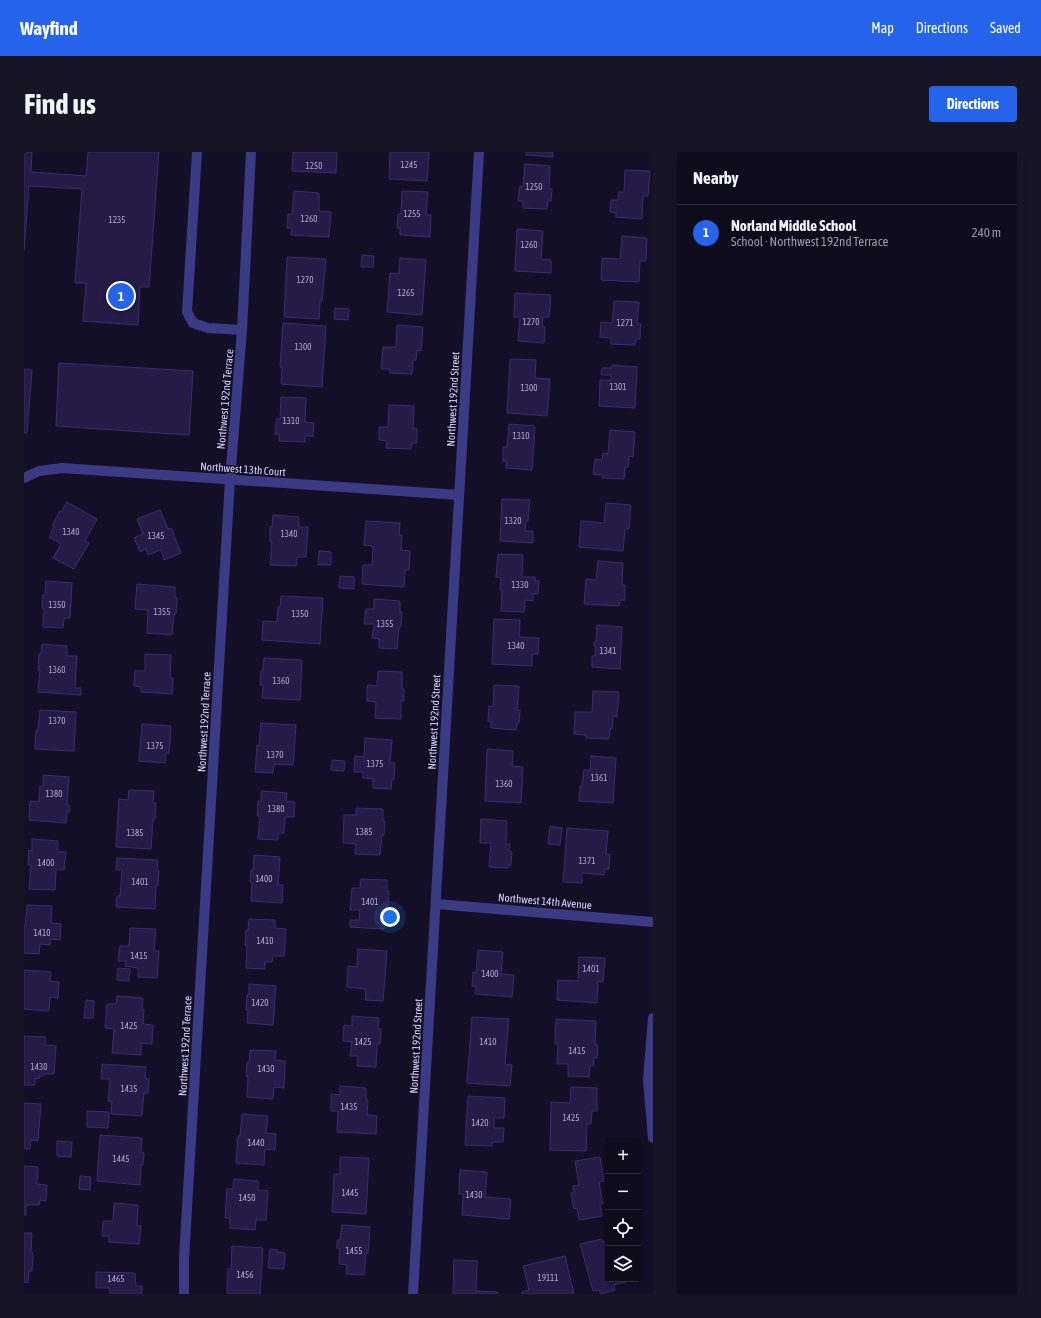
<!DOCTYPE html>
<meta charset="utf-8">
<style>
body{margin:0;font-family:"Asap Condensed",sans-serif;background:#171425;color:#f1f3f6}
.controls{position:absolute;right:12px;bottom:12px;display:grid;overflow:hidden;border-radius:4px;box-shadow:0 2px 10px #0003}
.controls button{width:36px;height:36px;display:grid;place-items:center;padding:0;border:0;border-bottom:1px solid #2e2b3b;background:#0e0b1c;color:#f1f3f6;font:20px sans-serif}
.you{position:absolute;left:366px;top:765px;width:14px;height:14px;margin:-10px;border:3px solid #fff;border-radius:50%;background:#1a73e8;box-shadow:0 0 0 6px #1a73e833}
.badge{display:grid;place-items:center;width:26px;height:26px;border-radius:50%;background:#2563eb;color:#fff;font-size:13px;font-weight:700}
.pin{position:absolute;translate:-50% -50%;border:2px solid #fff;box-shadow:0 1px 4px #0006}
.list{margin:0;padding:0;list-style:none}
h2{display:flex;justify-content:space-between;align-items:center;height:52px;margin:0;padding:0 16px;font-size:17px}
h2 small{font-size:13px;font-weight:400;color:#9b9ba3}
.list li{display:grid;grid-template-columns:26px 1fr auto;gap:12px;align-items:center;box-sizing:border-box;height:56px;padding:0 16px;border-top:1px solid #2e2b3b}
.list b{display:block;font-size:15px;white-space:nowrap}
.list p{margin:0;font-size:13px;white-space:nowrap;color:#9b9ba3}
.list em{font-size:13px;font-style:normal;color:#9b9ba3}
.icon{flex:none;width:22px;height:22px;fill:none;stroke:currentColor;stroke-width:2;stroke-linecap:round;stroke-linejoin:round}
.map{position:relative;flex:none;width:629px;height:1142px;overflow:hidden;border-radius:4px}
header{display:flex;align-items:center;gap:24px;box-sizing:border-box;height:56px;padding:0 20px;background:#2563eb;color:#fff}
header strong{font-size:19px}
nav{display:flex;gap:22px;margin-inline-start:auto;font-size:14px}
.intro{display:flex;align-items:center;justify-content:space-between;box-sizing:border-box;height:96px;padding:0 24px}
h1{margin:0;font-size:28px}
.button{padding:10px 18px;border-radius:4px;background:#2563eb;color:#fff;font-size:14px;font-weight:700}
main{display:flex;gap:24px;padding:0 24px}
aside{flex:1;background:#0e0b1c;border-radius:4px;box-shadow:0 2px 10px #0003}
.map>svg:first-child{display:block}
</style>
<header>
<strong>Wayfind</strong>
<nav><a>Map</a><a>Directions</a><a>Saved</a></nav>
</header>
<div class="intro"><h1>Find us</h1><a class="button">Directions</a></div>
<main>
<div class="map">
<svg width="629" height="1142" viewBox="0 0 629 1142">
<rect width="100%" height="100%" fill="#130f26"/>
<g fill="#241b47" stroke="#3b2d73">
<path d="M0,0H8L7,20L62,24L64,0H135L125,135H116L114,173L59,169L62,131H51L58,37L5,34L0,99Z"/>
<path d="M269,0H313L312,21L268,19Z"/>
<path d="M366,0H405L403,29L365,27Z"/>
<path d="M502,0H529V5L502,3Z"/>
<path d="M501,12L526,14L525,37H528L527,49H524L523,57L499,56V49H494L496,34H499Z"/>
<path d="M601,18L626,19L624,44H619L618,67L592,65V61L586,60L587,48H594L595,40H600Z"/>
<path d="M270,39L295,41V59L307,60L305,85L267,83L268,76H263L264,62H268Z"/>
<path d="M378,39L404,40L402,63H407L406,85L376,83V76H373L374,62H377Z"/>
<path d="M493,77L519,79L517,107L527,108V121L491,119Z"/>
<path d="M598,84L623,86L622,109H616L615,130L577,128L578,106L596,107Z"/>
<path d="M338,103L350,104L349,115H337Z"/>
<path d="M263,105L302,107L298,149H296L295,167L260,165Z"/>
<path d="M376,106L402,108L398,163L363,160L366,121L375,122Z"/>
<path d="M491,141L527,143L525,165H519L518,175H521L520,191L494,189L496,165H490Z"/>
<path d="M590,149L615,150L613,172H617L616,187H612L611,193L587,192V186L576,185L577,170L588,171Z"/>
<path d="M311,156L325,157L324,168L310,167Z"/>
<path d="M259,171L302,174L298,235L257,232L258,216L256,215Z"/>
<path d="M373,173L399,175L397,199L393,198L392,208H389L388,222L366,221V217H357L359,195H372Z"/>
<path d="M486,207L512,208L511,226L526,227L523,264L483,261Z"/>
<path d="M35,211L169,219L165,283L32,274Z"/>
<path d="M588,213L613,215L611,256L575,254L576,228H587V223H577L578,216H588Z"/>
<path d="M0,217L8,218L3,281H0Z"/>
<path d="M257,245L282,246L281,270L290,271L289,284H281V290L255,289V282H251L252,274V267H256Z"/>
<path d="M365,253L390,254L389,276L393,277V291H388L387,297L362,296L363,289L355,288V275H364Z"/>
<path d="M485,272L511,274L508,318L482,316V309H479V295H483Z"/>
<path d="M586,278L611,280L609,305L605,304L604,315H601L600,327L578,326V323L569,322L571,307L578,308L579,301L584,302Z"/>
<path d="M478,347L506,348L504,369H502L501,379H509V391L476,389Z"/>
<path d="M43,350L73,367L61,389L65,391L50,417L29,406L37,392L25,385L30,375L28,374L36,359L37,360Z"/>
<path d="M582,351L607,353L605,377H601L599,399L555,395L557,369L580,371Z"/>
<path d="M136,358L144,377L147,376L157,401L140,408L137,398L124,403L122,397L116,400L110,386L119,382L113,367Z"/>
<path d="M249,363L275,365V375H284L282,405H273L272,414L246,413L248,390H246V374L248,375Z"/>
<path d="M342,369L376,371L375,383H378L377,398L386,399L385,418H381L380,435L338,432L339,413H348L349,394L340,393Z"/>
<path d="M295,399L307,400V413H294Z"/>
<path d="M474,402L499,403L498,425H511V429H515L514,442H509V449L501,448L500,460L477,459L478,438H476L477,426L472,425Z"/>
<path d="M574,409L599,411L598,433H601V448H596L595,454L560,452L562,427L572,428Z"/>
<path d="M316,424L330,425V437L315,436Z"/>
<path d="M22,429L48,431L46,466H40L39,476L19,475L20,456H18L19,443H21Z"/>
<path d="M113,432L151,435V445L153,446L152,462H150L148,483L123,481L124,458L111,457Z"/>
<path d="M257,444L299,446L296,492L238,488L239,469L253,470L254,455H256Z"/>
<path d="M350,447L376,449V460H378L377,475H375L373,497L355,496V487L348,486L350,472H340L342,457H350Z"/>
<path d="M470,467L496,468L495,485L515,486L514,502H508V514L468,512Z"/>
<path d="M573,473L598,475L596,517L568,515V504H571L572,494H570V490H572Z"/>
<path d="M18,492L43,494V504H53L51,536H57V543L14,540L16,518H14L15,502H17Z"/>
<path d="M121,502L147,503L146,526H149L148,542L117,540V535L110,534L111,519H121Z"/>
<path d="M240,506L278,508L276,548L238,546L239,533H236L237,518H239Z"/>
<path d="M354,519L378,520V537H380V549L377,548V567L351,566L352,550L343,549V533L353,534Z"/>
<path d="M470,533L495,534L493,558H496L495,571H493L492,578L467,576V570L464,569L465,554L469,555Z"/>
<path d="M569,539L595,540L593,565L589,564L588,577H586L585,587L562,586V583L550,582L551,560H568Z"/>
<path d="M16,558L52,560L50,599L11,597L12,578L14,579Z"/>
<path d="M237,571L272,573L269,613L250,612L249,621L231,620L233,593L235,594Z"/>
<path d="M118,572L147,574L145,601H142L141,611L115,609Z"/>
<path d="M341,586L368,588L366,611H371L370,627H368L367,637L349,636V627L339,626V620H330L331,604L340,605Z"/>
<path d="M463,597L489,599L488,614L499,615L497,651L461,649Z"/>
<path d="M567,604L592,606L589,651L555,649L556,634H558L560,618H566Z"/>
<path d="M308,608L321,609L320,619L307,618Z"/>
<path d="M19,623L45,625L43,653H46L45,660H43L42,671L5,668L6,649L15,650L16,634L19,635Z"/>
<path d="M105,638L130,639L129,651H132L131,667H129L127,697L92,695L95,647L104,648Z"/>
<path d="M237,639L263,641L262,649L271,650L270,665H261L260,681H254V688L234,687L236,664H233L234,649H237Z"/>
<path d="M332,656L359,657V669H361L360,683H358L356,703L331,702L332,692L319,691L320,663H332Z"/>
<path d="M457,667L483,669L482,692H486L485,699L488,700L487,713H484V716L465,715L467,691H456Z"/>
<path d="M526,674L538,676L536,693L524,692Z"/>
<path d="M543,676L584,679L582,702H586L585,717H581L580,723L558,721V731L539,730Z"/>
<path d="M8,687L34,689V700H42L40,718H32L31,738L5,737L7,713H4L5,698L8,699Z"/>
<path d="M230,703L256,705L254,733H259L258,751L227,749L228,731L226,730L227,718H229Z"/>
<path d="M93,706L134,708L133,719H135L134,734H132L131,757L92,755L93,744H96L98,718H92Z"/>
<path d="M337,727L363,728V739H365L364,754H362L360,777L326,775V768H335L336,758H326L328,736H336Z"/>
<path d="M3,753L28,754L27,771L37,772L36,788L26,787V793L16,792L15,802L0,801V774H1Z"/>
<path d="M225,767L251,768V776L262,777L260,804H249L248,810H241V817L222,816L223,793H221L222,778H224Z"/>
<path d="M106,776L132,777L130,799H135L133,826L114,825V816L101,814L102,809H94L96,794H105Z"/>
<path d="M334,797L363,799L359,849L341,848L342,837L323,835L324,814L333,815Z"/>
<path d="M454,798L479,800L477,822L490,823L488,845L451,842L452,835L448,834L449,820L452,821Z"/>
<path d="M555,805L581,806L579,830L574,829L573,851L533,848L534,828L554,829Z"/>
<path d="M94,816L106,817L105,829L93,828Z"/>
<path d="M0,818L27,820L26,829L35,830L34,846L26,845L25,859L0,857Z"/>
<path d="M225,832L252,834L249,873L223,871L224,858H222L223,843H225Z"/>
<path d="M93,844L119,846L118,858L120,857L119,872L129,873L128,892L117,891V903L88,901L90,877L81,876L83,852H92Z"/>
<path d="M62,848L70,849L69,866H60Z"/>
<path d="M328,864L355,866L354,877H357L356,892H353L352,915L333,914L334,904H326L328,890L319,889L320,873L328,874Z"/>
<path d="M448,865L485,867L481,912L488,913L486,934L443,931Z"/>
<path d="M532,867L572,869L571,893H574L573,906H570L569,914H566L565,925L544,924V912H533L534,892H531Z"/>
<path d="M0,884L21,885V893L32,894L30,922H19V924H15V927L11,926V933H0Z"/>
<path d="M226,898L252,899L251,908L261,909L260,936L250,935L249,947L223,945L224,925L222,924L223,911H225Z"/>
<path d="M78,912L122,915L121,926L125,927L124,941H120L118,964L87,962L88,949H84L86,927H77Z"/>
<path d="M316,934L342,936V947L344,948L343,963L353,964L352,982L313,980L314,959H307V942L316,943Z"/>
<path d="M547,935L573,936V959H568L567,972H563L562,999L526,998L527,950L546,951Z"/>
<path d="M444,944L481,946L480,966H470V976H480L479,990H468V994L441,993Z"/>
<path d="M0,951L17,952L14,989L7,988L6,997H0Z"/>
<path d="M63,959L85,960L84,976L63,975Z"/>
<path d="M218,962L244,964L242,981L252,982L251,998L241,997L240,1013L212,1011L214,984H216Z"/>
<path d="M76,983L118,986L117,1000L120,1001L119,1013H117L116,1033L73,1029Z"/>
<path d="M33,989L48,990L47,1005L33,1004Z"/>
<path d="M316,1005L345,1006L342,1062L308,1060L310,1022H316Z"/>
<path d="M576,1005L580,1029L575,1030L579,1052H576L578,1064L555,1068L553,1056L550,1057L547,1041H550L549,1034L555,1033L551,1009Z"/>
<path d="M0,1014L14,1015L13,1032L23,1033L22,1049L16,1048L15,1053H2V1063H0Z"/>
<path d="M436,1018L463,1020L461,1045L487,1047L485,1067L438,1063L439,1042H435Z"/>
<path d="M56,1024L67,1025L66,1038L55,1037Z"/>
<path d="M210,1027L234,1029V1038L244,1039L242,1068H232L231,1078L206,1076V1066H201L203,1037H209Z"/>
<path d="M90,1051L114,1053L113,1074H117L115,1092L85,1090V1084H78L79,1069H89Z"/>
<path d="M318,1073L346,1075L344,1101H342L340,1123L322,1122L323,1113L315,1112L316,1097L313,1096V1088H316Z"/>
<path d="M0,1081H8L7,1100L9,1101L8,1119H5L4,1131L0,1130Z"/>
<path d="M578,1087V1090L584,1088V1127L610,1128L590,1133L591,1138L577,1142L575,1138L569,1139L556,1092Z"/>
<path d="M208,1094L239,1096L236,1142H203L204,1117H207Z"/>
<path d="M246,1097L253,1098V1100L261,1101L260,1117L244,1116Z"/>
<path d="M541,1104L550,1142H498V1140L505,1138L499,1114Z"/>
<path d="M430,1108L453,1109L452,1139L474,1140V1142H429Z"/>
<path d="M72,1120L111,1121L112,1134H118V1142H86V1136H72Z"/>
</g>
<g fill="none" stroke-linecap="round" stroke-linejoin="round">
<path stroke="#3d3a85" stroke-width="10" d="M173,0L163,160L169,171L184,176L218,178"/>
<g stroke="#3d3a85" stroke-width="10">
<path d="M0,326L15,319L38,316L435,343"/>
<path d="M412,752L629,770"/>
<path d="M629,866L624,928L629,986"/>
<path d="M160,1142V1107L206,328L218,178L227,0"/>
<path d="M389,1142L455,0"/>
</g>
</g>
<g text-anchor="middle" stroke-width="3" stroke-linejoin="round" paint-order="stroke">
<g font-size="9" fill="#aca6d1">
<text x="385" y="16">1245</text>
<text x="290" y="17">1250</text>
<text x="510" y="38">1250</text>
<text x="388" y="65">1255</text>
<text x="285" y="70">1260</text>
<text x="93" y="71">1235</text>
<text x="505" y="96">1260</text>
<text x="281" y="131">1270</text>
<text x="382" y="144">1265</text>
<text x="507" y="173">1270</text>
<text x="601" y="174">1271</text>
<text x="279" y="198">1300</text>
<text x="594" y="238">1301</text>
<text x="505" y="239">1300</text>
<text x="267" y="272">1310</text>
<text x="497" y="287">1310</text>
<text x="489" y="372">1320</text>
<text x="47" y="383">1340</text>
<text x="265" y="385">1340</text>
<text x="132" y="387">1345</text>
<text x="496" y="436">1330</text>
<text x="33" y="456">1350</text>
<text x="138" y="463">1355</text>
<text x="276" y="465">1350</text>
<text x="361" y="475">1355</text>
<text x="492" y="497">1340</text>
<text x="584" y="502">1341</text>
<text x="33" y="521">1360</text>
<text x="257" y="532">1360</text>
<text x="33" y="572">1370</text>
<text x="131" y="597">1375</text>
<text x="251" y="606">1370</text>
<text x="351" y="615">1375</text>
<text x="575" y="629">1361</text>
<text x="480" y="635">1360</text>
<text x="30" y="645">1380</text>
<text x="252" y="660">1380</text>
<text x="340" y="683">1385</text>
<text x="111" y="684">1385</text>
<text x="563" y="712">1371</text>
<text x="22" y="714">1400</text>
<text x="240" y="730">1400</text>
<text x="116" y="733">1401</text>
<text x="346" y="753">1401</text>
<text x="18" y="784">1410</text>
<text x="241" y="792">1410</text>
<text x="115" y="807">1415</text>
<text x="567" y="820">1401</text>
<text x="466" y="825">1400</text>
<text x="236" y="854">1420</text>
<text x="105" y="877">1425</text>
<text x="339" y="893">1425</text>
<text x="464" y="893">1410</text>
<text x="553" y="902">1415</text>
<text x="15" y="918">1430</text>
<text x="242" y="920">1430</text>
<text x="105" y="940">1435</text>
<text x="325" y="958">1435</text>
<text x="547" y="969">1425</text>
<text x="456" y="974">1420</text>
<text x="232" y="994">1440</text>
<text x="97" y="1010">1445</text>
<text x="326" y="1044">1445</text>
<text x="450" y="1046">1430</text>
<text x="223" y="1049">1450</text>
<text x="330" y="1102">1455</text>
<text x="221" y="1126">1456</text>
<text x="524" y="1129">19111</text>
<text x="92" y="1130">1465</text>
</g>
<g font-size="11" fill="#d9d4ff" stroke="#130f26">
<text transform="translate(201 247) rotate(-85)" y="4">Northwest 192nd Terrace</text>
<text transform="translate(429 247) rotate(-87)" y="4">Northwest 192nd Street</text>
<text transform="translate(219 317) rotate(4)" y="4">Northwest 13th Court</text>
<text transform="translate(180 570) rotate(-87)" y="4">Northwest 192nd Terrace</text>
<text transform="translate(410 570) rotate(-87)" y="4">Northwest 192nd Street</text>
<text transform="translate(521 749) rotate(5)" y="4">Northwest 14th Avenue</text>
<text transform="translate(161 894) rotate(-87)" y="4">Northwest 192nd Terrace</text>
<text transform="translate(392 894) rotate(-87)" y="4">Northwest 192nd Street</text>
</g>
</g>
</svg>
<div class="controls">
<button>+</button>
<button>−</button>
<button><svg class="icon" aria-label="locate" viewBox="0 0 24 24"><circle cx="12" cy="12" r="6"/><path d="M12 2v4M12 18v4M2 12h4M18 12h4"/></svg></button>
<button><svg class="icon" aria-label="layers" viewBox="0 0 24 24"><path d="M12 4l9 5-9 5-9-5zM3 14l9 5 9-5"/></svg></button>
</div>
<div class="you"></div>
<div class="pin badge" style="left:97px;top:144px">1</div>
</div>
<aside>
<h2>Nearby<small></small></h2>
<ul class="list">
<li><span class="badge">1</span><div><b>Norland Middle School</b><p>School · Northwest 192nd Terrace</p></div><em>240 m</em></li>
</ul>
</aside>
</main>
